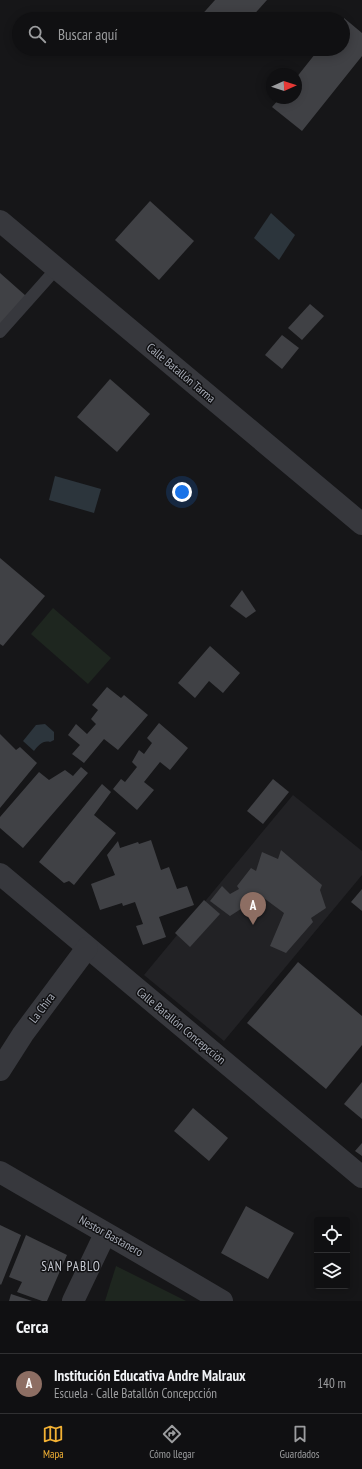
<!DOCTYPE html>
<html lang="es">
<meta charset="utf-8">
<style>
body{margin:0;font-family:"PT Sans Narrow",sans-serif;background:#19191b;color:#f1f3f6}
.controls{position:absolute;right:12px;bottom:12px;display:grid;overflow:hidden;border-radius:4px;box-shadow:0 2px 10px #0003}
.controls button{width:36px;height:36px;display:grid;place-items:center;padding:0;border:0;border-bottom:1px solid #303032;background:#101012;color:#f1f3f6;font:20px sans-serif}
.compass{position:absolute;left:266px;top:68px;width:36px;height:36px;border-radius:50%;background:#101012;box-shadow:0 2px 10px #0003;rotate:87deg}
.you{position:absolute;left:182px;top:492px;width:14px;height:14px;margin:-10px;border:3px solid #fff;border-radius:50%;background:#1a73e8;box-shadow:0 0 0 6px #1a73e833}
.badge{display:grid;place-items:center;width:26px;height:26px;border-radius:50%;background:#f2b134;color:#fff;font-size:13px;font-weight:700}
.pin{position:absolute;translate:-50% -33px;filter:drop-shadow(0 1px 2px #0008)}
.pin::after{content:'';position:absolute;top:21px;width:14px;height:12px;background:inherit;clip-path:polygon(0 0,100% 0,50% 100%)}
.list{margin:0;padding:0;list-style:none}
h2{display:flex;justify-content:space-between;align-items:center;height:52px;margin:0;padding:0 16px;font-size:17px}
h2 small{font-size:13px;font-weight:400;color:#9c9d9f}
.list li{display:grid;grid-template-columns:26px 1fr auto;gap:12px;align-items:center;box-sizing:border-box;height:60px;padding:0 16px;border-top:1px solid #303032}
.list b{display:block;font-size:15px;white-space:nowrap}
.list p{margin:0;font-size:13px;white-space:nowrap;color:#9c9d9f}
.list em{font-size:13px;font-style:normal;color:#9c9d9f}
.icon{flex:none;width:22px;height:22px;fill:none;stroke:currentColor;stroke-width:2;stroke-linecap:round;stroke-linejoin:round}
.map{position:relative;flex:none;width:362px;height:1301px;overflow:hidden}
.search{position:absolute;background:#101012;box-shadow:0 2px 10px #0003;left:12px;right:12px;top:12px;height:44px;display:flex;align-items:center;gap:10px;box-sizing:border-box;padding:0 14px;border-radius:22px;color:#9c9d9f;font-size:15px}
.sheet{height:112px;background:#101012}
nav{display:flex;justify-content:space-around;align-items:center;box-sizing:border-box;height:56px;border-top:1px solid #303032;background:#101012;font-size:11px;color:#9c9d9f}
nav a{display:grid;justify-items:center;gap:2px}
nav .on{color:#f2b134}
.map>svg:first-child{display:block}
</style>
<div class="map">
<svg width="362" height="1301" viewBox="0 0 362 1301">
<rect width="100%" height="100%" fill="#161618"/>
<path fill="#222225" d="M293,795L362,851V875L224,1041L144,975Z"/>
<g fill="#1e261f">
<path d="M53,608L111,658L88,684L31,634Z"/>
<path d="M116,1266L186,1301H105Z"/>
</g>
<g fill="#2c353c">
<path d="M271,213L295,235L279,260L254,238Z"/>
<path d="M55,476L101,489L94,513L49,500Z"/>
<path d="M45,724L54,732V740L50,742C43,740 38,746 34,751L23,741L36,725Z"/>
</g>
<g fill="#404145">
<path d="M215,0H267L250,19H198Z"/>
<path d="M344,18L362,33V56L302,131L272,107L280,98H296V78L319,49H343Z"/>
<path d="M210,49H223L218,55Z"/>
<path d="M150,201L194,241L159,280L115,240Z"/>
<path d="M0,273L26,296L0,325Z"/>
<path d="M310,304L324,316L302,340L288,328Z"/>
<path d="M282,335L299,348L282,369L265,355Z"/>
<path d="M110,379L150,414L117,452L77,417Z"/>
<path d="M0,558L45,596L3,646L0,644Z"/>
<path d="M242,590L256,611L246,618L230,606Z"/>
<path d="M210,646L240,673L223,693L209,681L195,698L178,683Z"/>
<path d="M107,687L121,698L124,695L148,715L118,750L104,739L84,763L72,754L80,745L68,735L76,724L87,734L96,724L91,719L98,710L92,705Z"/>
<path d="M159,723L188,748L170,770L160,762L144,782L154,790L137,810L113,789L121,779L125,782L137,767L132,762L139,750L144,754L152,743L147,738Z"/>
<path d="M0,734L16,750L20,747L37,763L0,808Z"/>
<path d="M81,767L88,773L23,848L0,828V817L39,772L49,780L65,770L73,776Z"/>
<path d="M273,779L289,792L263,824L247,811Z"/>
<path d="M102,784L111,792L94,815L116,833L74,885L69,881L64,883L39,862Z"/>
<path d="M151,840L161,870L169,867L177,889L187,886L194,905L159,917L166,937L143,945L136,926L143,924L135,902L123,906L122,903L100,910L91,884L115,875L107,855L118,841L120,848L138,842L139,844Z"/>
<path d="M281,850L322,885L320,890L326,908L311,918L313,922L286,953L270,946L284,913L261,896L230,916L210,901L222,886L230,894L239,889L237,886L251,868L256,871L262,852L278,859Z"/>
<path d="M362,889V911L351,902Z"/>
<path d="M204,900L220,914L190,947L175,933Z"/>
<path d="M298,962L362,1016V1045L326,1089L247,1023Z"/>
<path d="M362,1082V1119L344,1104Z"/>
<path d="M193,1108L228,1138L209,1161L174,1131Z"/>
<path d="M362,1143V1156L355,1151Z"/>
<path d="M246,1206L294,1233L268,1279L221,1253Z"/>
<path d="M0,1225L21,1235L1,1285L0,1284Z"/>
<path d="M26,1235L67,1255L47,1301H42L17,1292L22,1282L9,1277Z"/>
<path d="M11,1294L32,1301H9Z"/>
</g>
<g fill="none" stroke-linecap="round" stroke-linejoin="round">
<path stroke="#37383d" stroke-width="12" d="M0,332L57,268"/>
<g stroke="#37383d" stroke-width="22">
<path d="M0,221L362,524"/>
<path d="M0,874L362,1177"/>
<path d="M0,1070L23,1034L87,948"/>
<path d="M0,1172C74,1215 148,1257 222,1301"/>
<path d="M73,1301L105,1234"/>
</g>
</g>
<g text-anchor="middle" stroke-width="3" stroke-linejoin="round" paint-order="stroke">
<g font-size="12" fill="#a8adb8" stroke="#111113">
<text transform="translate(181 373) rotate(40)" y="4">Calle Batallón Tarma</text>
<text transform="translate(42 1008) rotate(-53)" y="4">La Chira</text>
<text transform="translate(181 1026) rotate(40)" y="4">Calle Batallón Concepcción</text>
<text transform="translate(111 1236) rotate(29)" y="4">Nestor Bastanero</text>
</g>
<g font-size="13" letter-spacing="1" fill="#c9ccd4" stroke="#111113">
<text x="71" y="1271">SAN PABLO</text>
</g>
</g>
</svg>
<div class="controls">
<button><svg class="icon" aria-label="locate" viewBox="0 0 24 24"><circle cx="12" cy="12" r="6"/><path d="M12 2v4M12 18v4M2 12h4M18 12h4"/></svg></button>
<button><svg class="icon" aria-label="layers" viewBox="0 0 24 24"><path d="M12 4l9 5-9 5-9-5zM3 14l9 5 9-5"/></svg></button>
</div>
<svg class="compass" viewBox="-18 -18 36 36"><path d="M0-13l5 13h-10z" fill="#e53935"/><path d="M0 13l5-13h-10z" fill="#9c9d9f"/></svg>
<div class="you"></div>
<div class="pin badge" style="left:253px;top:925px;background:#8d6e63">A</div>
<div class="search"><svg class="icon" aria-label="search" viewBox="0 0 24 24"><circle cx="10" cy="10" r="6"/><path d="M15 15l6 6"/></svg>Buscar aquí</div>
</div>
<section class="sheet">
<h2>Cerca<small></small></h2>
<ul class="list">
<li><span class="badge" style="background:#8d6e63">A</span><div><b>Institución Educativa Andre Malraux</b><p>Escuela · Calle Batallón Concepcción</p></div><em>140 m</em></li>
</ul>
</section>
<nav>
<a class="on"><svg class="icon" aria-label="map" viewBox="0 0 24 24"><path d="M3 6l6-2 6 2 6-2v14l-6 2-6-2-6 2zM9 4v14M15 6v14"/></svg>Mapa</a>
<a><svg class="icon" aria-label="directions" viewBox="0 0 24 24"><path d="M12 3l9 9-9 9-9-9zM9 14v-3h6M13 9l2 2-2 2"/></svg>Cómo llegar</a>
<a><svg class="icon" aria-label="saved" viewBox="0 0 24 24"><path d="M7 4h10v16l-5-4-5 4z"/></svg>Guardados</a>
</nav>
